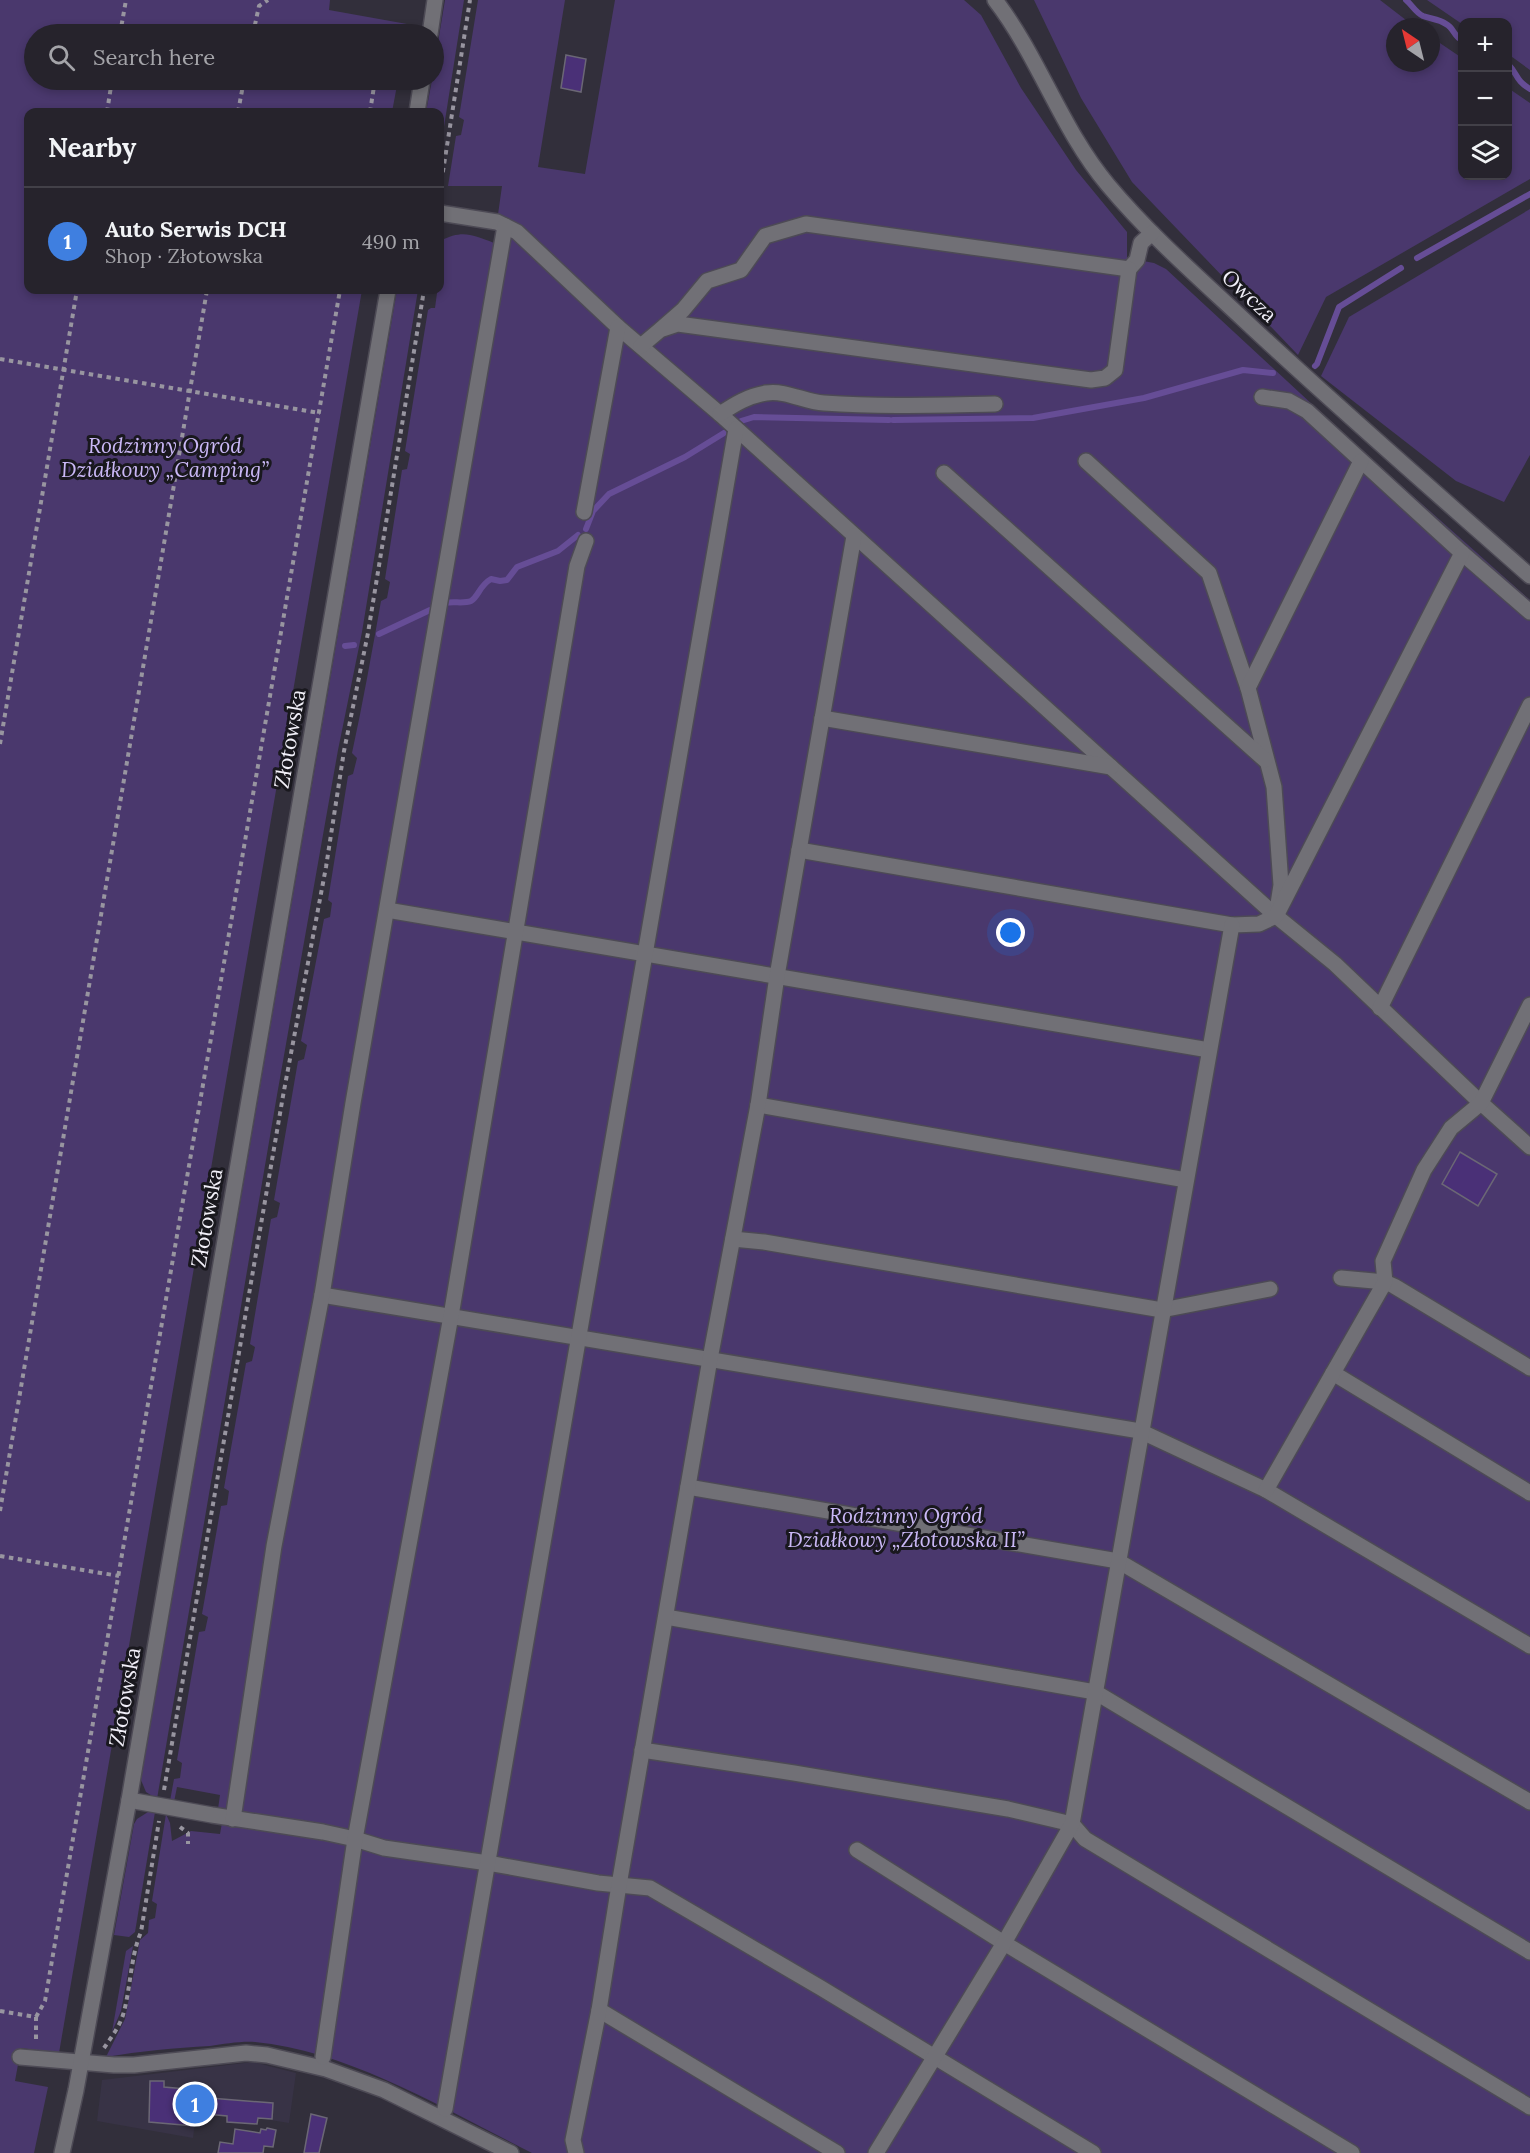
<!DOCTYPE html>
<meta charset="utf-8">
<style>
body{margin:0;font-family:Lora,serif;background:#2e2b34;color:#f1f3f6}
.controls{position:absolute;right:18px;top:18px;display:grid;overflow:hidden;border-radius:12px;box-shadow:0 3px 9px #0003}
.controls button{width:54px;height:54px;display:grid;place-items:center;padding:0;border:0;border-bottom:2px solid #424048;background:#26232c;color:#f1f3f6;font:30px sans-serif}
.compass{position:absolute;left:1386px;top:18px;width:54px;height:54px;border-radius:50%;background:#26232c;box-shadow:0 3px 9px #0003;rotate:325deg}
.you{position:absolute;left:1011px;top:933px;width:21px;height:21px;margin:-15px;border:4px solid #fff;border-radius:50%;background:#1a73e8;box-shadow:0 0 0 9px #1a73e833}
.badge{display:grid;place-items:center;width:39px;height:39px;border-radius:50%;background:#8bbbb9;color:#fff;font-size:20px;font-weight:700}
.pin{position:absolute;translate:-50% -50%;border:3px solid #fff;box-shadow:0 2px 6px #0006}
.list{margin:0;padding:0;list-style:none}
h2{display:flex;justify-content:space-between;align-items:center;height:78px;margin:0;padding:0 24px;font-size:26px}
h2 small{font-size:20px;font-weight:400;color:#a4a4a9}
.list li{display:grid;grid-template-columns:39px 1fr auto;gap:18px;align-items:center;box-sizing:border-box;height:108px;padding:0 24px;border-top:2px solid #424048}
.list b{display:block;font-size:22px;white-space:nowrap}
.list p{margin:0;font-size:20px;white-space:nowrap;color:#a4a4a9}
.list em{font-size:20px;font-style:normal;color:#a4a4a9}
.icon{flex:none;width:33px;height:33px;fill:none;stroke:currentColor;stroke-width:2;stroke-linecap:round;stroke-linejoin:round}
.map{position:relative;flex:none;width:1530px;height:2153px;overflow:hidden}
.search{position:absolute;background:#26232c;box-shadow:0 3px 9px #0003;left:24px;top:24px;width:420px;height:66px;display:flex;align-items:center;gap:15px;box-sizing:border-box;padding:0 21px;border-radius:33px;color:#a4a4a9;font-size:22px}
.panel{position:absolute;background:#26232c;box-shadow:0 3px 9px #0003;left:24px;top:108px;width:420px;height:186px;border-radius:12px}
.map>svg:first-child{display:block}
</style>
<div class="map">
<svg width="1530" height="2153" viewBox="0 0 1530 2153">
<rect width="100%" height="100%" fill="#322f3b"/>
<path fill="#383346" d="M253,2062L296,2073L289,2123L258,2118L257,2124L227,2122V2116L196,2113L193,2138L97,2121L102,2080Z"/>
<g fill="#4a386d">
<path d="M0,0H330L329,10L407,24L405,34H34V80H398L392,112H28V290H362L59,2053L21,2048L15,2081L48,2087L34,2153H0Z"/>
<path d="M445,0H464L440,152V112H426L432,80H434V67Z"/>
<path d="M478,0H565L538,167L585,174L615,0H964L981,15L1021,88L1076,170L1127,232V258L1154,263L1166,269L1369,457L1530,600V2153H532C448,2111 350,2051 255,2042C241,2041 224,2044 210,2046C175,2048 140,2051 106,2057L125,2019L140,1940L148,1933L149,1920L155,1918L157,1904L152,1901L166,1814L170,1823L172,1841L191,1831L220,1834L224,1811L218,1809L220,1795L177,1787L174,1802L170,1801L174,1779L180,1778L182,1763L177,1760L199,1632L205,1631L208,1617L202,1614L221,1506L227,1505L229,1491L224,1488L246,1363L252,1361L255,1347L250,1344L271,1219L277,1217L280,1203L274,1200L298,1061L304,1059L307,1045L301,1041L324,919L330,917L332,903L328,900L348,776L353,774L357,758L352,753C363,702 372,652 381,601L387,598L390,582L385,579L402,470L407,469L410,454L405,451L428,310L431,308H435L437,293L432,290H440V241C462,230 471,234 494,243L502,186H448L456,136L461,135L464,120L459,117Z"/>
<path d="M1034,0H1380L1415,27H1395V63H1431V37L1462,58V176H1508V88L1530,103V179L1326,297L1298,355L1132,182L1081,98Z"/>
<path d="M1427,0H1530V70L1508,54V22H1462V24Z"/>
<path d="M1530,209V455L1504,502L1456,481L1321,376L1349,317Z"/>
<path d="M397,290H418L362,632L338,750L277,1095L157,1799L146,1792L141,1780Z"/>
<path d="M148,1812H155L135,1932L129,1937L114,1935L134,1824L137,1819Z"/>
<path d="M133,1946L121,2011L112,2032L126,1951Z"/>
</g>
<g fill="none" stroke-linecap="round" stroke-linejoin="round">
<g stroke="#664d96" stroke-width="6">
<path d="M1406,0C1412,5 1416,13 1423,16C1431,19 1439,19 1446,24C1454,28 1454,37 1462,40"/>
<path d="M1508,64C1518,74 1515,80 1530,89"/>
<path d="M1417,258L1530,194"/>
<path d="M1315,366L1317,364L1339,307L1401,268"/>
<path d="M893,420L1033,418L1144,398L1243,370L1273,373"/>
<path d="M741,421L754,417L889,420"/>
<path d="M586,529L593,511L609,494L685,457L724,433"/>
<path d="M445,603C453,601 464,604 471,601C479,596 479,586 491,579L500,581L507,580L517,567L558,551L578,535"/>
<path d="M379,634L430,610"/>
<path d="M345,646L354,645"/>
</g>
</g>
<g fill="#4a3077" stroke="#6b6775" stroke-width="1.5">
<path d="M566,55L586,59L581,92L561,88Z"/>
<path d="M1460,1152L1497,1174L1478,1206L1442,1184Z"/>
<path d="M150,2081H164V2087L186,2089L185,2096L273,2103L272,2119L258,2118L257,2124L227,2122V2116L195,2113L194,2126L149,2122Z"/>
<path d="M311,2114L327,2118L319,2153H304Z"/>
<path d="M267,2128L276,2130L273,2147L264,2146L263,2153H218L220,2142L233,2144L235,2129L260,2133L261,2129L266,2130Z"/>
</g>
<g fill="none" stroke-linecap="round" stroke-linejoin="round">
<g stroke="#4d4a55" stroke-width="18">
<g id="minor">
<path d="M995,0C1039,57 1061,129 1108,185C1149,234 1197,276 1243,319C1337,407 1434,491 1530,576"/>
<path d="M430,34L435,0"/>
<path d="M417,112L422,80"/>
<path d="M440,213L497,222L517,232L618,327L720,414L1276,916L1335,964L1481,1103L1530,1147"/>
<path d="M1129,269L1137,260L1141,243L1152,233"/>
<path d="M641,346L660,330L678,324L1091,380L1105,378L1115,370L1129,269L806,224L765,236L741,270L707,281L683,310L660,330"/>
<path d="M1262,397L1289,401L1307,411L1462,553L1530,612"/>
<path d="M720,414C735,404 748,396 766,393C787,390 804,402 824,403C881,407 938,405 995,404"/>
<path d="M1086,461L1209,573L1248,688L1274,787L1281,885L1278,904"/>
<path d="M944,473L1265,760"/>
<path d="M584,512L618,327"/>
<path d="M1248,688L1361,461"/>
<path d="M822,718L1111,767"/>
<path d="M799,850L1232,925L1259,924L1276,916L1462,553"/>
<path d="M387,910L1209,1050"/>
<path d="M1380,1008L1530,705"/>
<path d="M758,1105L1186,1180"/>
<path d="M733,1239L764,1242L1162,1310L1270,1289"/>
<path d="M1341,1278L1385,1282L1394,1286L1530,1368"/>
<path d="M322,1295L1140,1431L1266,1490L1530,1646"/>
<path d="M1333,1373L1530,1493"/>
<path d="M688,1487L1118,1561L1530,1802"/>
<path d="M1266,1490L1385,1282L1383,1261L1424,1170L1451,1128L1481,1103L1530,1005"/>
<path d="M666,1617L1095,1692L1530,1952"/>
<path d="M642,1750L794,1773L1008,1809L1072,1824L1085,1839L1530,2107"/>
<path d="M129,1800L212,1815L323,1832L355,1839L384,1848L488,1863L598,1883L650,1888L821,1988L1093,2153"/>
<path d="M233,1819L274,1546L322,1295L353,1103L505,226"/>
<path d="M857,1850L1004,1943L1352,2153"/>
<path d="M599,2010L837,2153"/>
<path d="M20,2057L114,2065H134L246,2053L267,2055L326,2069L384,2090L511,2153"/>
<path d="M323,2057L355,1839L451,1316L577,566L586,541"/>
<path d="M445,2109L736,429"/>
<path d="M62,2153L76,2090L129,1800L388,290"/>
<path d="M576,2153L573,2140L599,2010L619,1885L710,1359L758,1105L777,976L854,536"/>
<path d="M876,2153L1004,1943L1072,1824L1232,925"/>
</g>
</g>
<g stroke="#9895a0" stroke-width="4" stroke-dasharray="4.5 4.5" stroke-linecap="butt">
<path d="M120,34L126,0"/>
<path d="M253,34L259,6L268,0"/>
<path d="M107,112L112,80"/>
<path d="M238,112L244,80"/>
<path d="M370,112L375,80"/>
<path d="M440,190L470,0"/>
<path d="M0,359L320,413"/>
<path d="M0,744L77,290"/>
<path d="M0,1511L207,290"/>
<path d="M0,1556L119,1576"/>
<path d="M164,1790L283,1096L326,867L344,751L368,633L424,290"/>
<path d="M180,1827L188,1833V1844"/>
<path d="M0,2011L36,2017V2043"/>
<path d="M36,2017L45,2001L340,290"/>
<path d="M104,2048C111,2038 119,2027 123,2015C131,1988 130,1958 141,1932L159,1821"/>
</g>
<use href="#minor" stroke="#717076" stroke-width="15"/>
</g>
<g text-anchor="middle" stroke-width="6" stroke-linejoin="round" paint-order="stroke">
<g font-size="21" fill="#f1eff8" stroke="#19181e">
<text transform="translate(1249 296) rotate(43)" y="7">Owcza</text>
<text transform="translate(290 739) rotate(-80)" y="7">Złotowska</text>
<text transform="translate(207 1218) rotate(-80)" y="7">Złotowska</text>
<text transform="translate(125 1697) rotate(-80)" y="7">Złotowska</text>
</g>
<g font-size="21" font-style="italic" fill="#cab8f6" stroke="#19181e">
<text x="165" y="453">Rodzinny Ogród<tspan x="165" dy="24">Działkowy „Camping”</tspan></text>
<text x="906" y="1523">Rodzinny Ogród<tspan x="906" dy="24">Działkowy „Złotowska II”</tspan></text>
</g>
</g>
</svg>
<div class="controls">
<button>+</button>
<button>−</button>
<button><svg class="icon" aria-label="layers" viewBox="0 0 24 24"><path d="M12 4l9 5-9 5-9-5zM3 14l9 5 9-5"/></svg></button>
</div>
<svg class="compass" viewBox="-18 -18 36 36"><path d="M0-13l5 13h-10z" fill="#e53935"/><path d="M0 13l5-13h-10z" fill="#a4a4a9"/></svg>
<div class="you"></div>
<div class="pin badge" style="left:195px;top:2104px;background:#3f7fe0">1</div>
<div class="search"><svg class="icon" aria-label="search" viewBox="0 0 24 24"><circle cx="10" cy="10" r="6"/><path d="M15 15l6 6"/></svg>Search here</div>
<section class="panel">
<h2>Nearby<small></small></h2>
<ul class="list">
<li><span class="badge" style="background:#3f7fe0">1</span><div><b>Auto Serwis DCH</b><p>Shop · Złotowska</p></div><em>490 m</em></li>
</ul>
</section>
</div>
